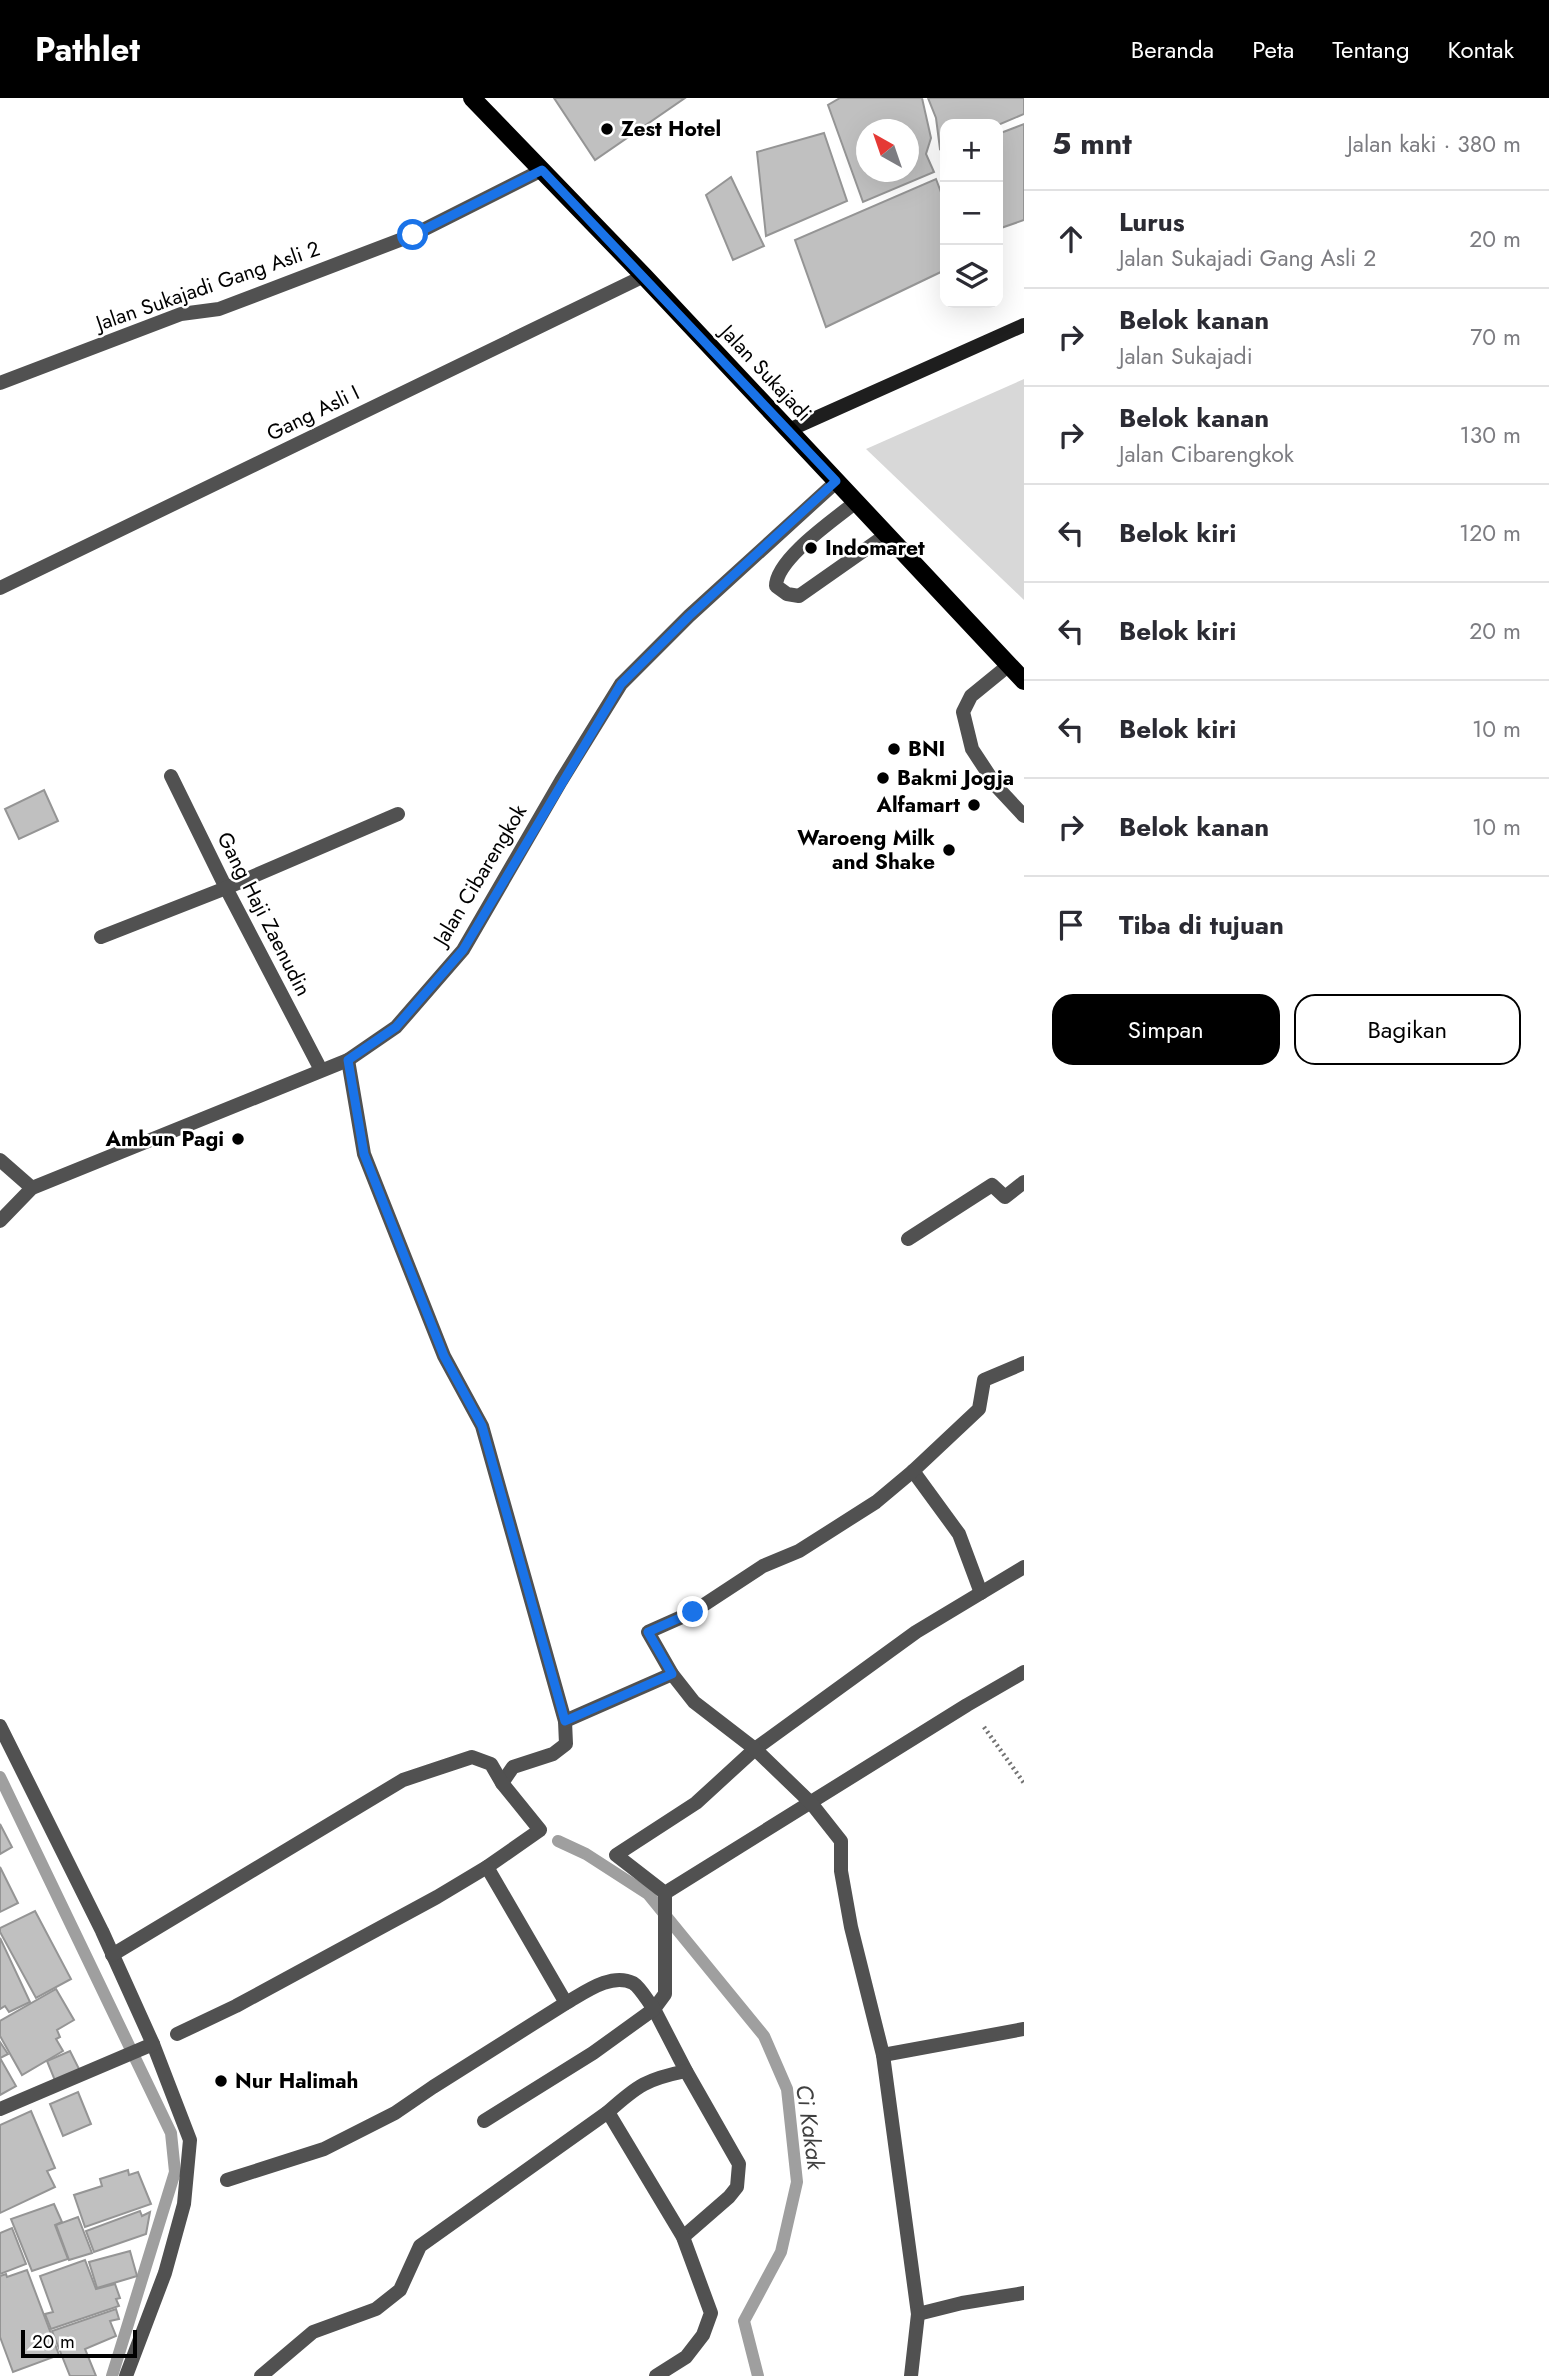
<!DOCTYPE html>
<html lang="id">
<meta charset="utf-8">
<style>
body{margin:0;font-family:Jost,sans-serif;background:#f2f2f3;color:#2b2b33}
.controls{position:absolute;right:21px;top:21px;display:grid;overflow:hidden;border-radius:14px;box-shadow:0 7px 28px #0002}
.controls button{width:63px;height:63px;display:grid;place-items:center;padding:0;border:0;border-bottom:2px solid #e1e1e2;background:#fff;color:#2b2b33;font:35px sans-serif}
.compass{position:absolute;left:856px;top:21px;width:63px;height:63px;border-radius:50%;background:#fff;box-shadow:0 7px 28px #0002;rotate:320deg}
.scale{position:absolute;left:21px;bottom:18px;width:116px;box-sizing:border-box;padding-left:7px;border:4px solid #000;border-top:0;font-size:19px;line-height:24px;white-space:nowrap;color:#000;-webkit-text-stroke:5px #fff;paint-order:stroke}
.stop{position:absolute;width:21px;height:21px;margin:-16px;border:5px solid #1a73e8;border-radius:50%;background:#fff}
.stop.end{background:#1a73e8;border-color:#fff;box-shadow:0 2px 7px #0008}
.list{margin:0;padding:0;list-style:none}
h2{display:flex;justify-content:space-between;align-items:center;height:91px;margin:0;padding:0 28px;font-size:30px}
h2 small{font-size:23px;font-weight:400;color:#7c7c81}
.list li{display:grid;grid-template-columns:46px 1fr auto;gap:21px;align-items:center;box-sizing:border-box;height:98px;padding:0 28px;border-top:2px solid #e1e1e2}
.list b{display:block;font-size:26px;white-space:nowrap}
.list p{margin:0;font-size:23px;white-space:nowrap;color:#7c7c81}
.list em{font-size:23px;font-style:normal;color:#7c7c81}
.actions{display:flex;gap:14px;padding:21px 28px}
.actions a{flex:1;padding:16px 0;border:2px solid #000;border-radius:21px;text-align:center;font-size:24px;color:#000}
.actions .main{background:#000;color:#fff}
.icon{flex:none;width:38px;height:38px;fill:none;stroke:currentColor;stroke-width:2;stroke-linecap:round;stroke-linejoin:round}
.map{position:relative;flex:none;width:1024px;height:2278px;overflow:hidden}
header{display:flex;align-items:center;gap:42px;box-sizing:border-box;height:98px;padding:0 35px;background:#000;color:#fff}
header strong{font-size:33px}
nav{display:flex;gap:38px;margin-inline-start:auto;font-size:24px}
main{display:flex}
aside{flex:1;background:#fff}
.map>svg:first-child{display:block}
</style>
<header>
<strong>Pathlet</strong>
<nav><a>Beranda</a><a>Peta</a><a>Tentang</a><a>Kontak</a></nav>
</header>
<main>
<div class="map">
<svg width="1024" height="2278" viewBox="0 0 1024 2278">
<rect width="100%" height="100%" fill="#fff"/>
<path fill="#d8d8d8" d="M1024,281V502L866,351Z"/>
<g fill="none" stroke-linecap="round" stroke-linejoin="round">
<g stroke="#9f9f9f" stroke-width="12">
<path d="M0,1679L171,2035L175,2074L112,2278"/>
<path d="M558,1743L586,1756L648,1796L764,1938L787,1991L797,2084L781,2154L744,2223L758,2278"/>
</g>
</g>
<g fill="#c0c0c0" stroke="#959595" stroke-width="2" fill-rule="evenodd">
<path d="M554,0H685L595,62Z"/>
<path d="M840,0H922L931,40L926,56L934,74L863,104L828,7ZM866,32H908V74H866Z"/>
<path d="M928,0H1024V16L998,27L945,26V49L940,51L936,20Z"/>
<path d="M1024,26V122L998,131V36Z"/>
<path d="M824,35L847,103L766,138L757,54Z"/>
<path d="M731,79L764,148L733,162L706,97Z"/>
<path d="M936,81L945,105V172L826,229L795,142Z"/>
<path d="M44,692L58,723L19,741L5,711Z"/>
<path d="M0,1726L12,1749L0,1756Z"/>
<path d="M0,1769L18,1805L0,1814Z"/>
<path d="M35,1813L71,1881L36,1900L0,1834V1830Z"/>
<path d="M0,1840L30,1904L9,1914L5,1908L0,1911Z"/>
<path d="M56,1891L74,1922L57,1932L60,1939L56,1941L63,1953L22,1977L0,1938V1923Z"/>
<path d="M0,1944L8,1956L0,1960L16,1988L0,1997Z"/>
<path d="M70,1953L81,1975L56,1985L47,1963Z"/>
<path d="M78,1994L91,2026L63,2038L50,2006Z"/>
<path d="M31,2013L55,2070L47,2073L55,2089L0,2115V2027Z"/>
<path d="M128,2072L129,2077L138,2074L151,2106L85,2129L74,2097L102,2088L100,2081Z"/>
<path d="M54,2106L62,2124L55,2127L68,2161L32,2173L11,2121Z"/>
<path d="M140,2113L142,2118L150,2114L146,2136L94,2154L86,2133Z"/>
<path d="M78,2119L92,2155L69,2162L56,2127Z"/>
<path d="M12,2130L26,2166L0,2176V2135Z"/>
<path d="M130,2153L137,2178L97,2190L89,2164Z"/>
<path d="M85,2162L96,2191L115,2186L120,2200L116,2201L119,2208L51,2231L45,2216L53,2214L40,2178Z"/>
<path d="M27,2172L59,2257L13,2274L0,2239V2178L6,2176L7,2179Z"/>
<path d="M116,2211L119,2221L110,2223L116,2238L85,2251L96,2278H70L52,2233Z"/>
</g>
<g fill="none" stroke-linecap="round" stroke-linejoin="round">
<path stroke="#737373" stroke-width="4.5" stroke-dasharray="2 3.5" stroke-linecap="butt" d="M984,1629L1024,1685"/>
<g stroke="#515151" stroke-width="14">
<path d="M856,404C835,421 776,461 776,488L787,496L799,498L886,437"/>
<path d="M1009,567L971,598L963,614L972,651L997,689L1024,718"/>
</g>
<g stroke="#515151" stroke-width="14">
<path d="M0,285L181,216L219,211L413,137L542,72"/>
<path d="M0,490L644,178"/>
<path d="M171,678L226,790L321,972"/>
<path d="M101,839L226,790L398,716"/>
<path d="M348,962L364,1056L444,1258L482,1328L565,1623L566,1646L553,1656L513,1669L502,1685"/>
<path d="M0,1062L32,1090"/>
<path d="M0,1123L32,1090L348,962L396,929L463,852L561,683L621,586L689,518L836,384"/>
<path d="M908,1141L992,1087L1005,1099L1024,1084"/>
<path d="M913,1373L959,1436L981,1495"/>
<path d="M1024,1469L916,1534L755,1651L696,1705L616,1757L665,1795L967,1607L1024,1574"/>
<path d="M565,1623L672,1576"/>
<path d="M0,1628L102,1833L153,1946L190,2042L184,2106L165,2175L126,2278"/>
<path d="M665,1795V1896L654,1911L686,1973L739,2066L737,2089L729,2099L683,2139"/>
<path d="M112,1857L403,1682L472,1659L491,1666L502,1685L540,1732L487,1769L437,1799L236,1908L177,1936"/>
<path d="M883,1957L1024,1931"/>
<path d="M0,2011L153,1946"/>
<path d="M608,2014L683,2139L711,2215L703,2237L686,2259L656,2278"/>
<path d="M484,2023L593,1955L654,1911C648,1904 641,1890 633,1885C611,1874 584,1895 566,1905L487,1769"/>
<path d="M227,2082L324,2051L395,2015L433,1989L566,1905"/>
<path d="M918,2216L962,2205L1024,2195"/>
<path d="M261,2278L313,2234L376,2211L400,2192L420,2148L608,2014C638,1987 647,1981 686,1973"/>
<path d="M911,2278L918,2216L883,1957L851,1829L841,1773V1743L811,1705L755,1651L694,1604L672,1576L648,1534L693,1514L763,1468L799,1453L876,1404L913,1373L979,1311L984,1282L1024,1265"/>
</g>
<path stroke="#1e1e1e" stroke-width="14" d="M789,332L1024,227"/>
<path stroke="#000" stroke-width="18" d="M472,0L644,178L1024,583"/>
</g>
<g fill="none" stroke-linecap="round" stroke-linejoin="round">
<path stroke="#1a73e8" stroke-width="9" d="M413,137L542,72L836,383L689,518L621,586L463,852L396,929L348,962L364,1056L444,1258L482,1328L565,1623L672,1576L648,1534L693,1514"/>
</g>
<g fill="#000" stroke="#fff" stroke-width="2.5">
<circle cx="607" cy="31" r="7"/>
<circle cx="811" cy="450" r="7"/>
<circle cx="894" cy="651" r="7"/>
<circle cx="883" cy="680" r="7"/>
<circle cx="974" cy="707" r="7"/>
<circle cx="949" cy="752" r="7"/>
<circle cx="238" cy="1041" r="7"/>
<circle cx="221" cy="1983" r="7"/>
</g>
<g text-anchor="middle" stroke-width="5" stroke-linejoin="round" paint-order="stroke">
<g font-size="21" font-weight="bold" fill="#000" stroke="#fff" text-anchor="start">
<text x="621" y="38">Zest Hotel</text>
<text x="825" y="457">Indomaret</text>
<text x="908" y="658">BNI</text>
<text x="897" y="687">Bakmi Jogja</text>
<text x="960" y="714" text-anchor="end">Alfamart</text>
<text x="935" y="747" text-anchor="end">Waroeng Milk<tspan x="935" dy="24">and Shake</tspan></text>
<text x="224" y="1048" text-anchor="end">Ambun Pagi</text>
<text x="235" y="1990">Nur Halimah</text>
</g>
<g font-size="21" fill="#000" stroke="#fff">
<text transform="translate(208 188) rotate(-19)" y="7">Jalan Sukajadi Gang Asli 2</text>
<text transform="translate(766 275) rotate(47)" y="7">Jalan Sukajadi</text>
<text transform="translate(313 315) rotate(-26)" y="7">Gang Asli I</text>
<text transform="translate(480 777) rotate(-59)" y="7">Jalan Cibarengkok</text>
<text transform="translate(264 816) rotate(63)" y="7">Gang Haji Zaenudin</text>
</g>
<g font-size="23" font-style="italic" fill="#404040" stroke="#fff">
<text transform="translate(810 2029) rotate(82)" y="8">Ci Kakak</text>
</g>
</g>
</svg>
<div class="controls">
<button>+</button>
<button>−</button>
<button><svg class="icon" aria-label="layers" viewBox="0 0 24 24"><path d="M12 4l9 5-9 5-9-5zM3 14l9 5 9-5"/></svg></button>
</div>
<svg class="compass" viewBox="-18 -18 36 36"><path d="M0-13l5 13h-10z" fill="#e53935"/><path d="M0 13l5-13h-10z" fill="#7c7c81"/></svg>
<div class="scale">20 m</div>
<div class="stop" style="left:413px;top:137px"></div>
<div class="stop end" style="left:693px;top:1514px"></div>
</div>
<aside>
<h2>5 mnt<small>Jalan kaki · 380 m</small></h2>
<ul class="list">
<li><svg class="icon" aria-label="ahead" viewBox="0 0 24 24"><path d="M12 20V5M6 11l6-6 6 6"/></svg><div><b>Lurus</b><p>Jalan Sukajadi Gang Asli 2</p></div><em>20 m</em></li>
<li><svg class="icon" aria-label="right" viewBox="0 0 24 24"><path d="M7 20v-9h11M14 6l5 5-5 5"/></svg><div><b>Belok kanan</b><p>Jalan Sukajadi</p></div><em>70 m</em></li>
<li><svg class="icon" aria-label="right" viewBox="0 0 24 24"><path d="M7 20v-9h11M14 6l5 5-5 5"/></svg><div><b>Belok kanan</b><p>Jalan Cibarengkok</p></div><em>130 m</em></li>
<li><svg class="icon" aria-label="left" viewBox="0 0 24 24"><path d="M17 20v-9H6M10 6l-5 5 5 5"/></svg><div><b>Belok kiri</b></div><em>120 m</em></li>
<li><svg class="icon" aria-label="left" viewBox="0 0 24 24"><path d="M17 20v-9H6M10 6l-5 5 5 5"/></svg><div><b>Belok kiri</b></div><em>20 m</em></li>
<li><svg class="icon" aria-label="left" viewBox="0 0 24 24"><path d="M17 20v-9H6M10 6l-5 5 5 5"/></svg><div><b>Belok kiri</b></div><em>10 m</em></li>
<li><svg class="icon" aria-label="right" viewBox="0 0 24 24"><path d="M7 20v-9h11M14 6l5 5-5 5"/></svg><div><b>Belok kanan</b></div><em>10 m</em></li>
<li><svg class="icon" aria-label="arrive" viewBox="0 0 24 24"><path d="M6 21V4h12l-3 4 3 4H6"/></svg><div><b>Tiba di tujuan</b></div></li>
</ul>
<div class="actions"><a class="main">Simpan</a><a>Bagikan</a></div>
</aside>
</main>
